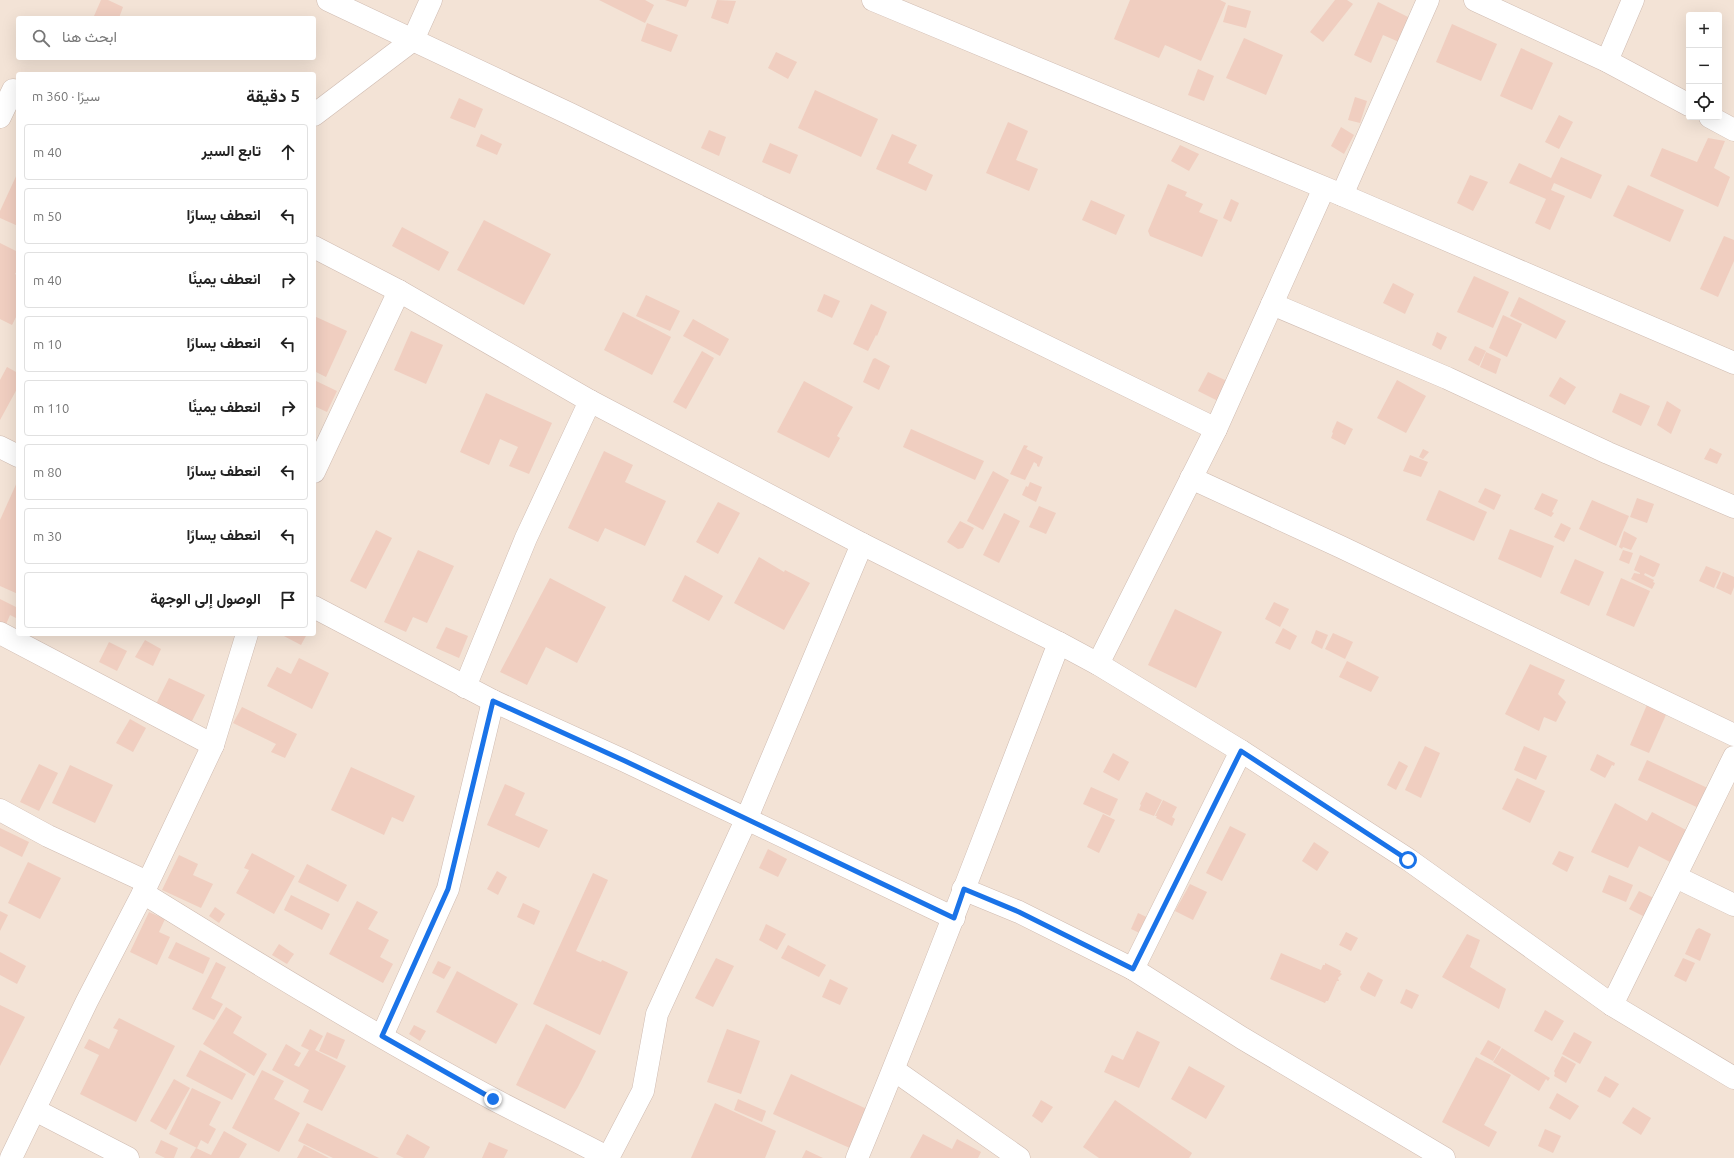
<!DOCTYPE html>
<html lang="ar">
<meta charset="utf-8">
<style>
body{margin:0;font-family:Ubuntu,Vazirmatn,sans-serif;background:#f6f6f6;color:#222;direction:rtl}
.controls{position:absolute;right:12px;top:12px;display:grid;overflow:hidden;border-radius:4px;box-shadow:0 4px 16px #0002}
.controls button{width:36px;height:36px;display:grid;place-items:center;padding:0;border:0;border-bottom:1px solid #e0e0e0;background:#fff;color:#222;font:20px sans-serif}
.stop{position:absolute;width:12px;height:12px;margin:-9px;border:3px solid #1a73e8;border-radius:50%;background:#fff}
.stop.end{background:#1a73e8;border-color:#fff;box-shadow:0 1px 4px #0008}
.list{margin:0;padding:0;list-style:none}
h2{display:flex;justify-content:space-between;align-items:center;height:52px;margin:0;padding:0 16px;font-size:17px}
h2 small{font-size:13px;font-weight:400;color:#767676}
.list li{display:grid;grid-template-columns:26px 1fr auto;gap:12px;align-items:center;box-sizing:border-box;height:56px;margin:0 8px 8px;padding:0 8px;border:1px solid #e0e0e0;border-radius:4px}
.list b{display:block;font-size:15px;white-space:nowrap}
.list em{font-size:13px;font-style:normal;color:#767676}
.icon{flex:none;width:22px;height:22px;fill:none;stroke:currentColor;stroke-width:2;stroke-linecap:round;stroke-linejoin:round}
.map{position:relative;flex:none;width:1734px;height:1158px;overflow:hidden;direction:ltr}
.search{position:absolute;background:#fff;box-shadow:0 4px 16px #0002;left:16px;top:16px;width:300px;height:44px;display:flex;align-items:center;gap:10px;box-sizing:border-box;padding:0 14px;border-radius:4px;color:#767676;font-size:15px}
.panel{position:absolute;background:#fff;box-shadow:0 4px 16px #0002;left:16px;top:72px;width:300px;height:564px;border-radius:4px;direction:rtl}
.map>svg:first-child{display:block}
</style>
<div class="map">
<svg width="1734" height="1158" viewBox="0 0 1734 1158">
<rect width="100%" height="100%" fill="#fcf2e8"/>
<path fill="#f3e3d6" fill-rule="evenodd" d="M0,0H1734V1158H0ZM1689,15H1719V117H1689ZM18,18H314V58H18ZM18,74H314V634H18Z"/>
<g fill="#f0cec0">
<path d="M101,0H108L123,7L119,18H98L94,16Z"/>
<path d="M599,0H645L654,5L645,23Z"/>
<path d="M665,0H689L686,7Z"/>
<path d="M717,0L736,1L728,24L711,18Z"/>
<path d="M1130,0H1220L1226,3L1201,61L1165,45L1159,58L1114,39Z"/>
<path d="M1335,0H1347L1353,4L1323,42L1310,32Z"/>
<path d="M1378,2L1410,18L1399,42L1383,35L1371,63L1354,55Z"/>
<path d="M1228,5L1251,11L1246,28L1223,22Z"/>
<path d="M647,23L678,35L671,52L641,41Z"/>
<path d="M1452,24L1497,44L1481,81L1436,62Z"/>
<path d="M1244,38L1283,55L1266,95L1226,78Z"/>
<path d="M1521,48L1553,63L1532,110L1500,96Z"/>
<path d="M776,52L797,62L788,79L768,68Z"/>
<path d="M1198,69L1214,76L1204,101L1188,95Z"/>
<path d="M815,90L878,119L861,157L798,128Z"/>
<path d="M1355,97L1367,101L1360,123L1348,120Z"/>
<path d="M459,98L483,109L475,128L450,118Z"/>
<path d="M1559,115L1573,122L1559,149L1545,142Z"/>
<path d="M1008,122L1028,131L1016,160L1038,169L1029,191L986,173Z"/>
<path d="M1341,127L1354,135L1344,154L1331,146Z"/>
<path d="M709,130L726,137L719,156L701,148Z"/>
<path d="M481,134L502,144L497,155L476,146Z"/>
<path d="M892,134L917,145L908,163L933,175L926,191L876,169Z"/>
<path d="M1708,138L1725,141L1714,168L1730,177L1718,207L1650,176L1662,148L1697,162Z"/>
<path d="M770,143L798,155L790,174L762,162Z"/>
<path d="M1180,145L1199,154L1189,171L1171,161Z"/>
<path d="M1561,157L1602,175L1591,199L1554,183L1551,190L1565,196L1550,230L1535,223L1546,199L1509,183L1519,163L1551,178Z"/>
<path d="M18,172V226L0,218V211Z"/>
<path d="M1470,175L1488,182L1473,211L1457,203Z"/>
<path d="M1168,184L1187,192L1185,196L1203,204L1199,212L1218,220L1202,257L1150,236L1148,231Z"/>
<path d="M1628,185L1684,210L1670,242L1613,216Z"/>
<path d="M1231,199L1239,203L1231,222L1223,218Z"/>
<path d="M1091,200L1125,215L1116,235L1082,220Z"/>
<path d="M484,220L551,254L524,305L457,270Z"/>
<path d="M402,227L449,252L439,271L392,246Z"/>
<path d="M1724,236L1734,240V261L1718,297L1700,289Z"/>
<path d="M0,243L18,252V269L15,274L18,276V313L12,325L0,319Z"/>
<path d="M1474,276L1509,292L1493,328L1457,312Z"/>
<path d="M1393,283L1414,294L1405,314L1383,303Z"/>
<path d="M824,294L840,301L832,318L817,311Z"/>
<path d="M646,295L680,311L670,331L636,316Z"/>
<path d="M1519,297L1566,321L1556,339L1510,316Z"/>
<path d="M871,304L887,312L877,336L876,335L868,351L853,344Z"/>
<path d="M623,312L671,337L652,375L604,350Z"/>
<path d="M1503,315L1522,324L1507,357L1489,348Z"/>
<path d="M314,316L347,331L326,377L314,371Z"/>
<path d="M693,319L729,339L720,356L683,336Z"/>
<path d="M411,331L443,345L426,384L394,370Z"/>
<path d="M1437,332L1447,337L1441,350L1432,345Z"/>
<path d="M1475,346L1486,351L1479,366L1468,360Z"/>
<path d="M702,351L714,358L686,409L673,402Z"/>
<path d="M1486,352L1501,359L1496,374L1480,367Z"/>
<path d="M875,358L890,366L879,390L863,382L873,359Z"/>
<path d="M7,367L18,373V387L0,420V380Z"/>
<path d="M1208,372L1227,381L1218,401L1198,391Z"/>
<path d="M1560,377L1576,387L1565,405L1549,396Z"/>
<path d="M314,380L337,391L327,412L314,406Z"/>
<path d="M1397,380L1426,396L1406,433L1377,418Z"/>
<path d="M804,381L853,407L837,436L840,438L829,458L777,432Z"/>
<path d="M486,393L552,423L529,474L509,466L518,447L500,439L489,465L460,452Z"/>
<path d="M1620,393L1650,406L1641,426L1612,412Z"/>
<path d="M1667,401L1681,410L1671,434L1657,425Z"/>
<path d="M1337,421L1353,429L1345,445L1331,438L1333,433L1332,432Z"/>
<path d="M911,429L984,461L975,480L903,447Z"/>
<path d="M1024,445L1028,446L1026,449L1043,457L1039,467L1037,466V464L1034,462L1025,480L1010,474Z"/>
<path d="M1710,448L1722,454L1717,464L1704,459Z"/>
<path d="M1423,449L1429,452L1423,459L1419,457Z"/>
<path d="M604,451L633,465L625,482L666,501L645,546L605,528L598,542L568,528Z"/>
<path d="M1410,455L1428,462L1421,477L1403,471Z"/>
<path d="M993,471L1009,480L983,530L967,521Z"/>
<path d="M18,480V594L0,586V520Z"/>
<path d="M1030,482L1042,487L1036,502L1022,495L1026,486L1028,487Z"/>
<path d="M1485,488L1501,495L1494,510L1478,502Z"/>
<path d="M1439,490L1487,512L1474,541L1426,520Z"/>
<path d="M1542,493L1558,500L1552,512L1554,513L1551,517L1534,509Z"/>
<path d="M1637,498L1654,504L1647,523L1630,517Z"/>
<path d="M1592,500L1629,516L1616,546L1579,529Z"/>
<path d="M718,502L740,513L718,554L696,542Z"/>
<path d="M1039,506L1056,513L1046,534L1029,527Z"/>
<path d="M1004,513L1020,521L999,563L983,555Z"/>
<path d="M960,521L974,528L963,548L958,549L947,542Z"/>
<path d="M1561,523L1571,528L1564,542L1554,537Z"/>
<path d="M1510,529L1554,546L1541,578L1498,559Z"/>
<path d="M376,530L392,538L366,589L350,581Z"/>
<path d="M1624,531L1637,538L1631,550L1623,547L1622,549L1619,547Z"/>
<path d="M418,550L454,566L427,623L413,617L406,632L384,622Z"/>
<path d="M1623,550L1633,553L1629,564L1619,560Z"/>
<path d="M1640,555L1660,564L1655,576L1653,577L1645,573L1644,575L1654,580L1653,582L1655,583L1652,589L1631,579L1634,573L1640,574V573L1634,570Z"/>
<path d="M759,557L784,572L785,570L810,583L784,630L734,603Z"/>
<path d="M1575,559L1604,572L1589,606L1560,593Z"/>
<path d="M1706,566L1721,572L1714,588L1699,581Z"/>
<path d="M1723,572L1734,577V587L1731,595L1716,588Z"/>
<path d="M685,575L723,596L709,621L672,601Z"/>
<path d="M550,578L606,607L577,663L546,647L527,685L500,672Z"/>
<path d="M1621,578L1650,591L1634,627L1606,615Z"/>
<path d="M0,599L18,608V619L10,615L4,629L0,627Z"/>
<path d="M1274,602L1289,609L1280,627L1265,619Z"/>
<path d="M1175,609L1222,632L1196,688L1148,665Z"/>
<path d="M446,627L468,636L459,658L436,648Z"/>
<path d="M1283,628L1297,636L1290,650L1275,643Z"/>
<path d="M1316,630L1328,635L1322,649L1311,643Z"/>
<path d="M1333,633L1353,642L1345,659L1325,649Z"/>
<path d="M280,634H307L301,645Z"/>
<path d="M145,640L161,649L153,666L135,657Z"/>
<path d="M109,642L127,651L117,671L99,662Z"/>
<path d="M299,658L329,673L312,709L267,686L277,667L291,674Z"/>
<path d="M1347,661L1379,677L1371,692L1339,677Z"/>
<path d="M1530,664L1565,680L1558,694L1566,702L1556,722L1544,717L1539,731L1505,714Z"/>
<path d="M169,678L205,695L190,725L154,708Z"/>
<path d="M1649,700L1669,708L1649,753L1630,745Z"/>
<path d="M242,707L297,734L285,758L271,752L276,744L233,723Z"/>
<path d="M130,719L146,728L133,752L116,743Z"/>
<path d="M1425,746L1440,753L1421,798L1405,790Z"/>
<path d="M1524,746L1547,756L1536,780L1514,770Z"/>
<path d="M1113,753L1129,762L1119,781L1103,772Z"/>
<path d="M1597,754L1615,763L1614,766L1612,765L1605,778L1590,770Z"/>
<path d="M1647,760L1712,790L1703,810L1638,780Z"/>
<path d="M1399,761L1408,766L1396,790L1387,785Z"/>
<path d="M39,764L58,773L39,811L20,802Z"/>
<path d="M70,765L113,785L95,823L52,803Z"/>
<path d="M351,767L415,796L403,822L392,817L384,835L331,810Z"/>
<path d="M1517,778L1545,791L1530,823L1502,809Z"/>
<path d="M505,784L525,793L515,815L548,830L539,848L487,825Z"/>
<path d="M1091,787L1118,799L1110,816L1083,804Z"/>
<path d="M1146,792L1162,800L1154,816L1139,810L1141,805L1140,804Z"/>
<path d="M1163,800L1177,807L1172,817L1175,819L1172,826L1156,818L1157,816H1155Z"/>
<path d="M1615,803L1647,821L1652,812L1686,830L1670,862L1639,846L1628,868L1591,852Z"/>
<path d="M1103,814L1115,820L1099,853L1087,847Z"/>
<path d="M1230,826L1246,834L1222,881L1206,873Z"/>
<path d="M0,828L29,842L22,857L0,846Z"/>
<path d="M1314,842L1329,852L1317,871L1302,861Z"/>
<path d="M768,849L787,859L778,877L759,868Z"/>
<path d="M1559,851L1574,857L1567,872L1552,864Z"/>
<path d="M252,853L295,876L274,914L236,893L249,870L244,868Z"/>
<path d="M179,855L198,864L193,875L213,884L201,908L162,890Z"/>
<path d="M28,862L61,878L40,919L8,903Z"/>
<path d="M307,864L347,885L338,902L298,882Z"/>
<path d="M497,871L507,877L498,895L487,889Z"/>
<path d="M593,873L608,880L576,951L601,962L602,960L628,972L600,1035L533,1004Z"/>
<path d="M1609,875L1633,885L1626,902L1602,892Z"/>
<path d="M1190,884L1207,892L1193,920L1175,911Z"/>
<path d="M1639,891L1658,900L1649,919L1629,909Z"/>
<path d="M291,895L330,914L322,930L284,910Z"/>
<path d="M357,901L378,912L368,929L389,940L380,957L393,964L383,983L329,954Z"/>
<path d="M523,903L540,911L534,925L517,917Z"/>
<path d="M215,907L225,914L219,923L209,916Z"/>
<path d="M0,911L8,915L0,931Z"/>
<path d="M149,912L165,919L159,932L170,937L157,965L130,952Z"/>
<path d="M1138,913L1155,921L1148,937L1131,929Z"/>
<path d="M766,924L786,934L777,950L759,940Z"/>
<path d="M1699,928L1711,934L1700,961L1685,954L1696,930Z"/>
<path d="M1346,932L1358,938L1351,951L1339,945Z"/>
<path d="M1467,934L1480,940L1470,967L1506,989L1499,1009L1442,977Z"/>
<path d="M176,942L210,958L203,974L168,958Z"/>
<path d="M279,944L294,954L287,964L272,955Z"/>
<path d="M788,945L826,965L819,977L781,958Z"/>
<path d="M0,952L26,966L17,984L0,975Z"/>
<path d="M1281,953L1321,970L1323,965H1325V963L1341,971L1340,973L1342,974L1338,978L1339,981H1337L1328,1001H1326L1325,1003L1270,979Z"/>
<path d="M716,958L734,966L713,1007L695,998Z"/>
<path d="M1683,958L1695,963L1686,982L1674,976Z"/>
<path d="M438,961L451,967L444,979L432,973Z"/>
<path d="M216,962L226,967L211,998L223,1004L214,1020L192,1009Z"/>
<path d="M457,971L518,1004L496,1044L436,1012Z"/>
<path d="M1368,972L1383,980L1375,997L1361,990L1360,987Z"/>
<path d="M830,979L848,988L840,1005L822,997Z"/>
<path d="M1406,989L1419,995L1412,1009L1400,1003Z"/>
<path d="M0,1005L25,1017L0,1066Z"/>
<path d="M226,1007L242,1017L233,1033L267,1054L254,1076L203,1044Z"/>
<path d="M1545,1010L1564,1021L1552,1041L1534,1031Z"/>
<path d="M119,1018L175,1046L136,1122L80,1094L99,1055L84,1048L89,1039L109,1049L118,1030L113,1028Z"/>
<path d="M546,1024L596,1051L578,1087L565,1109L516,1085Z"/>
<path d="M414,1025L426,1031L420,1041L409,1034Z"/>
<path d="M310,1029L323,1036L315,1050L346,1066L322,1111L303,1102L309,1090L272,1070L286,1044L301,1053L294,1065L299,1067L309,1050L301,1046Z"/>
<path d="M727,1029L760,1041L741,1094L707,1082Z"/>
<path d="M1137,1031L1160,1042L1139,1088L1104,1072L1112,1055L1123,1060Z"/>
<path d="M327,1032L345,1040L337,1059L319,1051Z"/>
<path d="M1574,1032L1592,1042L1580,1064L1562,1054Z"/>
<path d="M1488,1040L1501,1047L1493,1061L1480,1054Z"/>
<path d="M1502,1048L1550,1078L1548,1081L1546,1079L1539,1091L1493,1062Z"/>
<path d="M200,1050L246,1074L232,1100L186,1076Z"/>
<path d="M1562,1056L1576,1064L1566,1083L1554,1076L1555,1073L1554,1071Z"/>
<path d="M1476,1057L1511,1075L1484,1125L1497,1132L1489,1147L1442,1122Z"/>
<path d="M1189,1066L1225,1086L1206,1119L1171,1099Z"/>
<path d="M262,1070L284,1081L274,1099L300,1113L279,1152L232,1128Z"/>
<path d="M791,1074L869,1110L852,1149L773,1114Z"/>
<path d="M1605,1076L1619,1084L1610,1098L1597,1091Z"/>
<path d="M174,1079L190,1088L166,1130L150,1121Z"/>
<path d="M192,1088L221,1102L209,1125L216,1129L208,1144L201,1140L197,1148L169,1134Z"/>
<path d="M1557,1093L1579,1106L1570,1120L1549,1108Z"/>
<path d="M738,1099L766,1111L762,1122L734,1110Z"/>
<path d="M1041,1100L1053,1107L1042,1123L1032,1116Z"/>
<path d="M1115,1100L1192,1153L1189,1158H1099L1083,1147Z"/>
<path d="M715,1103L776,1131L765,1158H691Z"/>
<path d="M1633,1107L1651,1118L1641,1135L1622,1123Z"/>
<path d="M307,1123L379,1158H333L298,1141Z"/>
<path d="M1545,1129L1561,1136L1553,1153L1538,1146Z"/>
<path d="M224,1131L247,1144L239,1158H190L196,1148L211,1155Z"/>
<path d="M407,1134L430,1147L424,1158H404L396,1154Z"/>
<path d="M923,1134L952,1149L957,1139L981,1152L978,1158H910Z"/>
<path d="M161,1140L178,1148L174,1158H165L155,1153Z"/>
<path d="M489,1142L508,1150L504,1158H482Z"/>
<path d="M304,1145L329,1158H297Z"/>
<path d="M806,1150L823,1158H802Z"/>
</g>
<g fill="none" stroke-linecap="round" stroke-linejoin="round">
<g stroke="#cfbbb1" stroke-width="23">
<g id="street">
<path d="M328,0L570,114L1216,429"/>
<path d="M873,0L1342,195L1734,363"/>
<path d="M1475,0L1607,61L1689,105"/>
<path d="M1607,61L1633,0"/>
<path d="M314,115L413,40L431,0"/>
<path d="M0,117L13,90"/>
<path d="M1710,117L1734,130"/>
<path d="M1342,195L1428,0"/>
<path d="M314,247L399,291L590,401L862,544L1059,643C992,815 928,988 857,1158"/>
<path d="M1272,304L1447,378L1608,453L1734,507"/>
<path d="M0,447L18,456"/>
<path d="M314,472L399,291"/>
<path d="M1191,478L1341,547L1734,735"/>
<path d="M314,607L493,701L625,761L954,918"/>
<path d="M0,633L213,745"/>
<path d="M1059,643L1098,664L1241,751L1409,860L1612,1005L1734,1078"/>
<path d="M1098,664L1216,429L1324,188"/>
<path d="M465,687L526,538L590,401"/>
<path d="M0,810L48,836L147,882"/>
<path d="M1676,877L1734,905"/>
<path d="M963,889L1019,912L1133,969L1242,1038L1444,1158"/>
<path d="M143,893C258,964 374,1035 493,1099C531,1119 571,1138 609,1158"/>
<path d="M1133,969L1241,751"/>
<path d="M1612,1005L1734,757"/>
<path d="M382,1036L448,889L493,701"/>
<path d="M894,1070L1019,1158"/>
<path d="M35,1110L128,1158"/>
<path d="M11,1158L87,1001L143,893L213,745L247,634"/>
<path d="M608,1158L643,1091L657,1014L746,820L862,544"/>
</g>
</g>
<use href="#street" stroke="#fff" stroke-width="22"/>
</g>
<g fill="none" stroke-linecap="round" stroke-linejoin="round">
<path stroke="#1a73e8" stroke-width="5" d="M493,1099L382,1036L448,889L493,701L625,761L954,918L964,889L1019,912L1133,969L1241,751L1408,860"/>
</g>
</svg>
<div class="controls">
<button>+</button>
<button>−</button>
<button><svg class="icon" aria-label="locate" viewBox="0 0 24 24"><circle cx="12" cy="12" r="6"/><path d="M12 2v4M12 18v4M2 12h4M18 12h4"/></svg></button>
</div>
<div class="stop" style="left:1408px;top:860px"></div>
<div class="stop end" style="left:493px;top:1099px"></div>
<div class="search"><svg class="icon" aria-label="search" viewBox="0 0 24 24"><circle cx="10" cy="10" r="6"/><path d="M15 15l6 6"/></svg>ابحث هنا</div>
<section class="panel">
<h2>5 دقيقة<small>سيرًا · 360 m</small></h2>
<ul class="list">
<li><svg class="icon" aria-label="ahead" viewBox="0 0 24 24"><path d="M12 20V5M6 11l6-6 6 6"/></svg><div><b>تابع السير</b></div><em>40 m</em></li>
<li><svg class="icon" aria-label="left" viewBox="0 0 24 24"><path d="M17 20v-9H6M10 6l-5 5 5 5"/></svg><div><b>انعطف يسارًا</b></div><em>50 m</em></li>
<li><svg class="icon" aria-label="right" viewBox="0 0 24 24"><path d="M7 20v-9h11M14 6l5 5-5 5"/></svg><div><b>انعطف يمينًا</b></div><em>40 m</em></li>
<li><svg class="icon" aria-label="left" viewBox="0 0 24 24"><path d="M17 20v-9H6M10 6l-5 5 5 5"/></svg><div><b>انعطف يسارًا</b></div><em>10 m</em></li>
<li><svg class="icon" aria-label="right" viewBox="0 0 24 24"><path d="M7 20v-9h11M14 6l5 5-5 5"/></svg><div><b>انعطف يمينًا</b></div><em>110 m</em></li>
<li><svg class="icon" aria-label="left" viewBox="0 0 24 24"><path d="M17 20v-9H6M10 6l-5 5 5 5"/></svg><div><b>انعطف يسارًا</b></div><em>80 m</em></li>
<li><svg class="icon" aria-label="left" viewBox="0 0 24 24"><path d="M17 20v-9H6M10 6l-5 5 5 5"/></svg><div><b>انعطف يسارًا</b></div><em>30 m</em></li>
<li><svg class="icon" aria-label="arrive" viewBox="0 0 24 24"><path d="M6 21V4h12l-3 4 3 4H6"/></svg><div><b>الوصول إلى الوجهة</b></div></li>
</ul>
</section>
</div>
